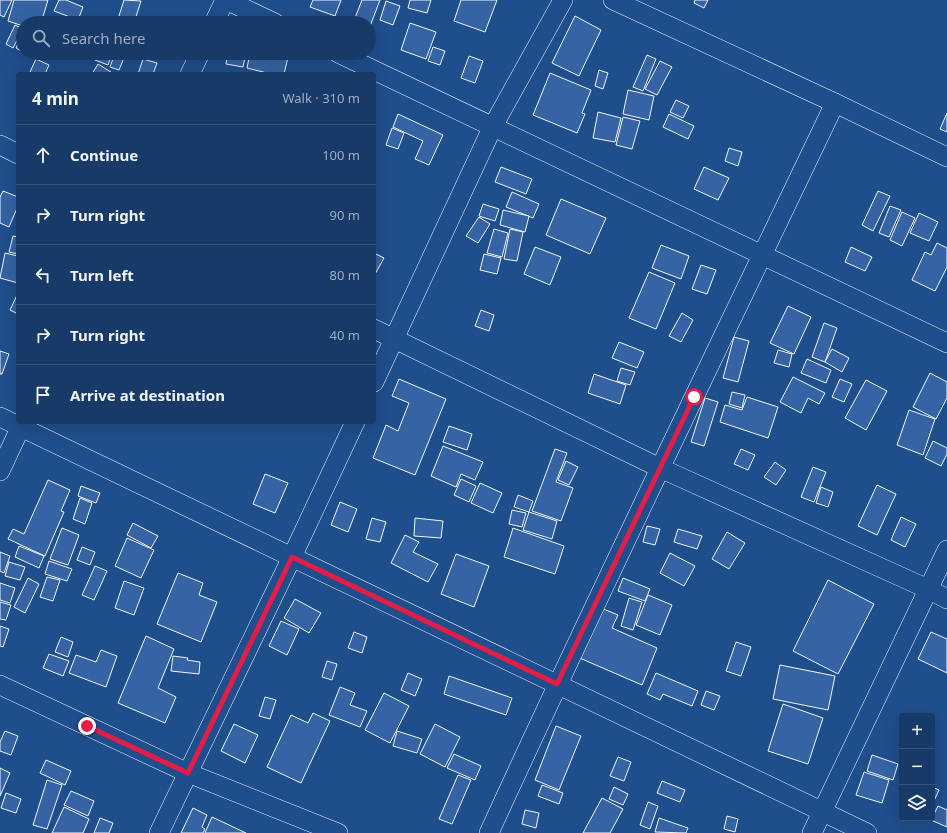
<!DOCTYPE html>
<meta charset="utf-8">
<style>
body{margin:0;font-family:"Noto Sans",sans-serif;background:#244571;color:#f1f3f6}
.controls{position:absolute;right:12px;bottom:12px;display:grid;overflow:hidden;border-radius:4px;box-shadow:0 4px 16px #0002}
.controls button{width:36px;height:36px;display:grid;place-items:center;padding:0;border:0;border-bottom:1px solid #36547d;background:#173a69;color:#f1f3f6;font:20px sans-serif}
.stop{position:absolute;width:12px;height:12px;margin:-9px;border:3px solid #e11d48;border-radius:50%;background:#fff}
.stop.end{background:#e11d48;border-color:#fff;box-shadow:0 1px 4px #0008}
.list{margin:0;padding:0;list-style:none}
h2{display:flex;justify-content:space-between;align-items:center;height:52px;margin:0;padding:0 16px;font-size:17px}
h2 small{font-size:13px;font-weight:400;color:#9eadc0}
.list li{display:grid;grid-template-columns:26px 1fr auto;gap:12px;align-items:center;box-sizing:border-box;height:60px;padding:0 16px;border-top:1px solid #36547d}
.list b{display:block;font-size:15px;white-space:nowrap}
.list em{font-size:13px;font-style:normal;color:#9eadc0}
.icon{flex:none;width:22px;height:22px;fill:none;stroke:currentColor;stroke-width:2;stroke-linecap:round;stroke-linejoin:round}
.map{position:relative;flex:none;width:947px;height:833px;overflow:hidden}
.search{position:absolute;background:#173a69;box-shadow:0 4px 16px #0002;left:16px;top:16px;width:360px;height:44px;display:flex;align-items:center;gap:10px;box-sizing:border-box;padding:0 14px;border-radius:22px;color:#9eadc0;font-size:15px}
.panel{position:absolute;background:#173a69;box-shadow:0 4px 16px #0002;left:16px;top:72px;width:360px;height:352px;border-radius:4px}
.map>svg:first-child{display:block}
</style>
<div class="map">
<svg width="947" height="833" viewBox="0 0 947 833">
<rect width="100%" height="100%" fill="#1f4e8c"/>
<g fill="#3563a3" stroke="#f2f6ff">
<path d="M0,0H12L4,17L0,15Z"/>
<path d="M14,0H48L41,23H23V26L8,21Z"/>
<path d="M59,0H66L83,7L78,20L54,11Z"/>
<path d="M124,0L141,1L134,23H129L118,19Z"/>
<path d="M313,0H341L335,16L310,7Z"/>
<path d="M362,0H380L369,29V23H353Z"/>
<path d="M410,0H431L427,13L408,8Z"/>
<path d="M461,0H497L485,32L454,21Z"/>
<path d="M695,0H708L704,8L694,3Z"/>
<path d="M386,1L400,6L393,25L380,20Z"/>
<path d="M575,16L601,30L579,76L552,63Z"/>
<path d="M410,23L436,32L426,59L401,50Z"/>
<path d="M15,25L23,29L13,48L6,44Z"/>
<path d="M23,33V52L16,48Z"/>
<path d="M433,47L445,51L440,65L428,61Z"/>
<path d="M98,53H112L108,65L95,60Z"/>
<path d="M115,53H126L119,70L110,67Z"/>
<path d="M228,53H246L243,67L226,64Z"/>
<path d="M250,53H270L288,57L284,74H271L247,68Z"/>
<path d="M647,55L656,59L643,91L633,87Z"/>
<path d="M469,56L483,61L475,83L461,78Z"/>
<path d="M36,59L49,65L45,74H34L30,72Z"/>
<path d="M143,59L157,63L153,74H138Z"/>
<path d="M660,61L672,67L657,95L645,89Z"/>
<path d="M98,64L114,74H92Z"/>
<path d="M599,70L608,73L603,89L595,86Z"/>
<path d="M550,73L591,90L582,113L585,114L577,133L533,115Z"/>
<path d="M628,90L654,96L649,120L623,114Z"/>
<path d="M676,100L689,106L683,118L670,112Z"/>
<path d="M598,112L621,118L615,142L593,138Z"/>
<path d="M947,113V132L940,129Z"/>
<path d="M398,114L443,135L429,165L415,159L423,141L393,127Z"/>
<path d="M669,114L694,126L688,139L663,127Z"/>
<path d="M623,117L640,121L632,149L616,145Z"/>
<path d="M392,128L404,133L398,149L386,145Z"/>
<path d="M729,148L742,152L738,166L725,161Z"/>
<path d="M501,167L532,179L526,194L495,182Z"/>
<path d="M704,167L729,178L718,200L694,189Z"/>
<path d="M3,191L18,197V206L9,227L0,223V197Z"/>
<path d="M878,191L890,196L873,231L862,225Z"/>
<path d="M512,192L539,204L533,218L506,207Z"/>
<path d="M561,199L606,218L590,254L546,235Z"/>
<path d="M483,204L499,209L495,221L479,216Z"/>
<path d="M890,206L901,210L889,237L879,233Z"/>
<path d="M503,210L529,216L525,232L500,225Z"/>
<path d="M902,212L915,218L902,246L890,240Z"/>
<path d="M919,213L938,222L929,241L910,233Z"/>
<path d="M479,217L490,224L478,243L466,236Z"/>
<path d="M494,229L508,233L502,257L487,253Z"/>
<path d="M510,229L523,232L517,261L504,259Z"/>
<path d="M13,236L18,237V254L9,252Z"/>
<path d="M937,243L947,248V267L935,291L912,280L925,252L931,255Z"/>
<path d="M661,245L689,256L681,279L652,268Z"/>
<path d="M535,247L561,257L550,285L524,274Z"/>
<path d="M851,247L872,257L865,271L845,262Z"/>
<path d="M5,253L18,256V283L0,278Z"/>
<path d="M374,253L384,258L374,276Z"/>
<path d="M484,254L501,258L497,274L480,270Z"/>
<path d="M701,265L716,270L707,294L692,289Z"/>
<path d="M649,272L675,283L656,329L629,318Z"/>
<path d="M18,293V314L10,310Z"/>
<path d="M788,306L811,317L794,354L770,343Z"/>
<path d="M481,310L494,315L489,331L475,326Z"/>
<path d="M682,313L693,320L681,342L669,336Z"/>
<path d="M824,323L837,328L825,362L812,357Z"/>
<path d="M734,337L749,341L738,382L723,378Z"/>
<path d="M619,342L644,352L637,368L612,358Z"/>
<path d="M832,349L849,358L842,372L825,362Z"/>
<path d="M778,350L792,354L789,367L774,363Z"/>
<path d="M0,351L9,354L2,374H0Z"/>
<path d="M807,359L831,370L826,383L801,373Z"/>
<path d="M621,368L635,372L630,385L617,381Z"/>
<path d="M930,373L947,382V398L936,419L913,407Z"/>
<path d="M594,374L626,385L620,404L588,393Z"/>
<path d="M793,377L825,393L819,404L808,398L801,413L780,402Z"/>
<path d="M399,379L446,399L415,475L373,458L386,425L398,431L409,403L392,396Z"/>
<path d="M840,379L852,384L844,402L832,397Z"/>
<path d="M866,380L887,391L866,430L845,418Z"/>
<path d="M732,392L745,395L742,408L729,404Z"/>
<path d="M747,397L778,407L768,438L720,422L725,405L742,410Z"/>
<path d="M705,398L718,402L704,446L691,442Z"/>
<path d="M909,410L935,419L923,455L897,445Z"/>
<path d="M449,426L472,434L467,450L443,442Z"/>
<path d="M933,441L947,448V454L941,466L925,458Z"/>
<path d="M443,446L483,462L475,480L461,474L456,487L431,476Z"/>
<path d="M555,449L567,453L556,482L573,488L561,521L532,511Z"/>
<path d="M741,449L755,455L748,470L734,464Z"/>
<path d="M566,461L578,467L569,485L558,480Z"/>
<path d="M775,462L786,470L776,485L764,477Z"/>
<path d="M813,467L826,472L814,502L801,497Z"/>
<path d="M265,474L288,483L275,513L253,504Z"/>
<path d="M461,479L476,486L469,502L454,495Z"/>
<path d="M48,480L70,490L61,511L64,512L45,556L8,539L13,529L24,534Z"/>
<path d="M480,483L502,493L493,513L471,503Z"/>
<path d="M877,485L896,494L877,535L858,526Z"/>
<path d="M81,486L100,493L96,503L78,496Z"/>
<path d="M821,487L833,492L828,507L816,503Z"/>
<path d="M518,495L533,501L529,512L514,507Z"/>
<path d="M80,498L92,503L85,524L73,519Z"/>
<path d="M340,502L357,509L348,532L331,525Z"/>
<path d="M512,510L526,513L522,527L509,524Z"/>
<path d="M529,512L557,521L552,539L523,530Z"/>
<path d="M901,517L916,524L905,547L891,540Z"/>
<path d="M372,518L386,522L380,542L366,539Z"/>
<path d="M415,518L443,521L441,538L414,536Z"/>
<path d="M133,523L158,536L151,548L127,535Z"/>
<path d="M647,526L660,529L655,545L643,542Z"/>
<path d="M62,528L79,535L68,565L50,559Z"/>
<path d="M513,528L564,546L555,574L504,557Z"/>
<path d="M678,529L702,536L697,549L674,542Z"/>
<path d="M727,532L745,543L729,569L712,559Z"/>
<path d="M405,535L419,542L413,552L438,564L428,582L391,563Z"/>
<path d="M127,538L154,550L141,578L115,566Z"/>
<path d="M19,546L44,556L39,568L15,557Z"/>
<path d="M82,547L95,552L90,565L77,560Z"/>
<path d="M0,552L10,556L4,573L0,571Z"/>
<path d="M670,553L695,566L684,586L660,573Z"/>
<path d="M456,554L489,566L474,607L441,594Z"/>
<path d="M49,561L72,569L67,581L45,574Z"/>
<path d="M9,562L25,567L20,580L5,576Z"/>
<path d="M95,566L107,571L94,600L82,595Z"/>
<path d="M178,573L203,583L199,595L217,602L201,642L157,624Z"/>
<path d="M47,577L60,580L53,601L40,597Z"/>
<path d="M28,578L39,584L25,613L14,607Z"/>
<path d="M623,578L650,589L645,601L618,591Z"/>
<path d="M828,580L874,604L838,674L793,651Z"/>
<path d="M124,581L144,588L134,615L115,608Z"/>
<path d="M0,583L15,588L10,603L0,600Z"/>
<path d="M648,595L672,605L660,635L636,625Z"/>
<path d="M629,598L642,602L633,630L621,626Z"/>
<path d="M295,599L321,613L309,633L284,618Z"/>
<path d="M0,602L11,605L6,620L0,619Z"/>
<path d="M596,606L618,615L612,628L657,648L642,685L575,656Z"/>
<path d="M281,621L299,629L287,655L269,646Z"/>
<path d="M0,626L9,629L3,647L0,646Z"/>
<path d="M354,632L367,637L362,653L348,648Z"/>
<path d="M931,632L947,639V673L918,659Z"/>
<path d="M146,636L174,649L158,688L176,697L165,723L118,703Z"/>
<path d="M61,637L73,642L68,657L55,652Z"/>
<path d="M736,642L751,647L741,676L726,671Z"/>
<path d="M101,650L117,656L106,687L69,673L76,655L96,662Z"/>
<path d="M49,654L69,661L63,676L43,668Z"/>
<path d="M173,656L188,658L187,660L200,662L199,674L171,671Z"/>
<path d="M327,661L337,664L332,680L322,677Z"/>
<path d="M780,665L835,676L828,710L773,699Z"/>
<path d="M408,673L422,679L415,696L401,690Z"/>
<path d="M656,673L698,691L692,706L663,694L660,700L647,694Z"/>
<path d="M449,676L512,698L506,715L444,694Z"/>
<path d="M340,687L355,693L350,705L367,711L360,727L329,715Z"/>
<path d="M706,691L720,696L714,710L701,705Z"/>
<path d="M384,693L409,706L390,743L365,730Z"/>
<path d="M265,697L276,700L270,719L259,716Z"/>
<path d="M783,704L823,718L808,764L768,751Z"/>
<path d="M313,713L330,721L301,783L267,767L291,715L308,723Z"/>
<path d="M234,724L258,735L245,763L221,751Z"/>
<path d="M435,724L460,737L445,767L420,754Z"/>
<path d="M556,726L581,736L559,790L535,780Z"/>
<path d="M5,731L18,736L11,755L0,751V742Z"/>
<path d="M397,731L422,739L417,753L393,746Z"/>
<path d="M454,754L481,766L475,780L447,768Z"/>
<path d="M872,755L898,764L893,780L867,771Z"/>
<path d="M618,757L631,762L624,781L610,776Z"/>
<path d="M46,760L71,771L65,785L40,773Z"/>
<path d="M0,768L10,773L0,796Z"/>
<path d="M864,772L889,780L882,803L856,795Z"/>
<path d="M458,775L471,780L452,824L439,819Z"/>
<path d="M47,780L62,785L47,829L33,825Z"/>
<path d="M662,781L685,790L680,802L657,793Z"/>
<path d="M542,785L563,793L559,804L538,796Z"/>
<path d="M614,787L628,794L623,805L609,799Z"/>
<path d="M932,787L939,790L932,805Z"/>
<path d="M71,791L94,801L88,816L64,805Z"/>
<path d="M6,793L21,799L16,813L1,808Z"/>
<path d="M602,798L623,809L610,833H583Z"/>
<path d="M648,802L658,806L650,829L640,825Z"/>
<path d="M938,806L947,810V827L931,820Z"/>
<path d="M64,807L89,819L83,833H52Z"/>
<path d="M193,808L207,815L202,827L205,829L203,833H181Z"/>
<path d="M525,810L539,813L536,828L522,824Z"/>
<path d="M727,816L738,819L735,832L724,829Z"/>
<path d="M212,817L246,833H205Z"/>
<path d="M100,818L113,823L109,833H94Z"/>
<path d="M659,818L688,828L686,833L655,832Z"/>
</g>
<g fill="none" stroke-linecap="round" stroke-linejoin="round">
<g stroke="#f2f6ff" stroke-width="20">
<g id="minor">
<path d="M226,0L275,23"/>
<path d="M613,0L835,103L947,157"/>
<path d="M214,23L225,0"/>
<path d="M338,53L947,343"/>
<path d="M190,74L200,53"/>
<path d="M0,145L18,154"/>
<path d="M374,329L660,468L928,589L947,599"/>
<path d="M374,382L493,126L563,0"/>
<path d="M0,417L867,833"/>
<path d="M0,471L23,422"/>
<path d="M0,685L188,773L338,833"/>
<path d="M159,833L292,557L355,422"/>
<path d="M489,833C601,588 719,346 835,103"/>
<path d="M812,833L947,550"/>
</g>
</g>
<use href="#minor" stroke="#1f4e8c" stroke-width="19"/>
</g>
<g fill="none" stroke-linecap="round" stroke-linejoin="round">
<path stroke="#e11d48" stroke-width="5" d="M87,726L188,773L292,557L557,684L694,397"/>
</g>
</svg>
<div class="controls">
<button>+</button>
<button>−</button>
<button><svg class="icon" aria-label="layers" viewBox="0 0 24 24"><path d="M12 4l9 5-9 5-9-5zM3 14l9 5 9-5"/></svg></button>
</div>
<div class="stop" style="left:694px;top:397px"></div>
<div class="stop end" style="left:87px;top:726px"></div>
<div class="search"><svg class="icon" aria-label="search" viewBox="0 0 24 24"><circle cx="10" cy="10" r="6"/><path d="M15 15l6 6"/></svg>Search here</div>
<section class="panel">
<h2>4 min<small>Walk · 310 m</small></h2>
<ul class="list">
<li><svg class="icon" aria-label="ahead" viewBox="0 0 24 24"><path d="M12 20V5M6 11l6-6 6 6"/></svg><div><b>Continue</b></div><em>100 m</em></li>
<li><svg class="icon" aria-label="right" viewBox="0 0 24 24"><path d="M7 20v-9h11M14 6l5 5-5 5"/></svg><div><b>Turn right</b></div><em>90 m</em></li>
<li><svg class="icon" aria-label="left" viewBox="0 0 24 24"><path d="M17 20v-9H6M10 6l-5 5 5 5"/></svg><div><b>Turn left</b></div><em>80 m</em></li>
<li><svg class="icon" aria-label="right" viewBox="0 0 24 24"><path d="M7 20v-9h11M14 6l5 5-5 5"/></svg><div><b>Turn right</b></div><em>40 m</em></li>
<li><svg class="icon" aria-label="arrive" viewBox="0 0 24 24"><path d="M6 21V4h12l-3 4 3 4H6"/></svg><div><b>Arrive at destination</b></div></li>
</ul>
</section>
</div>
